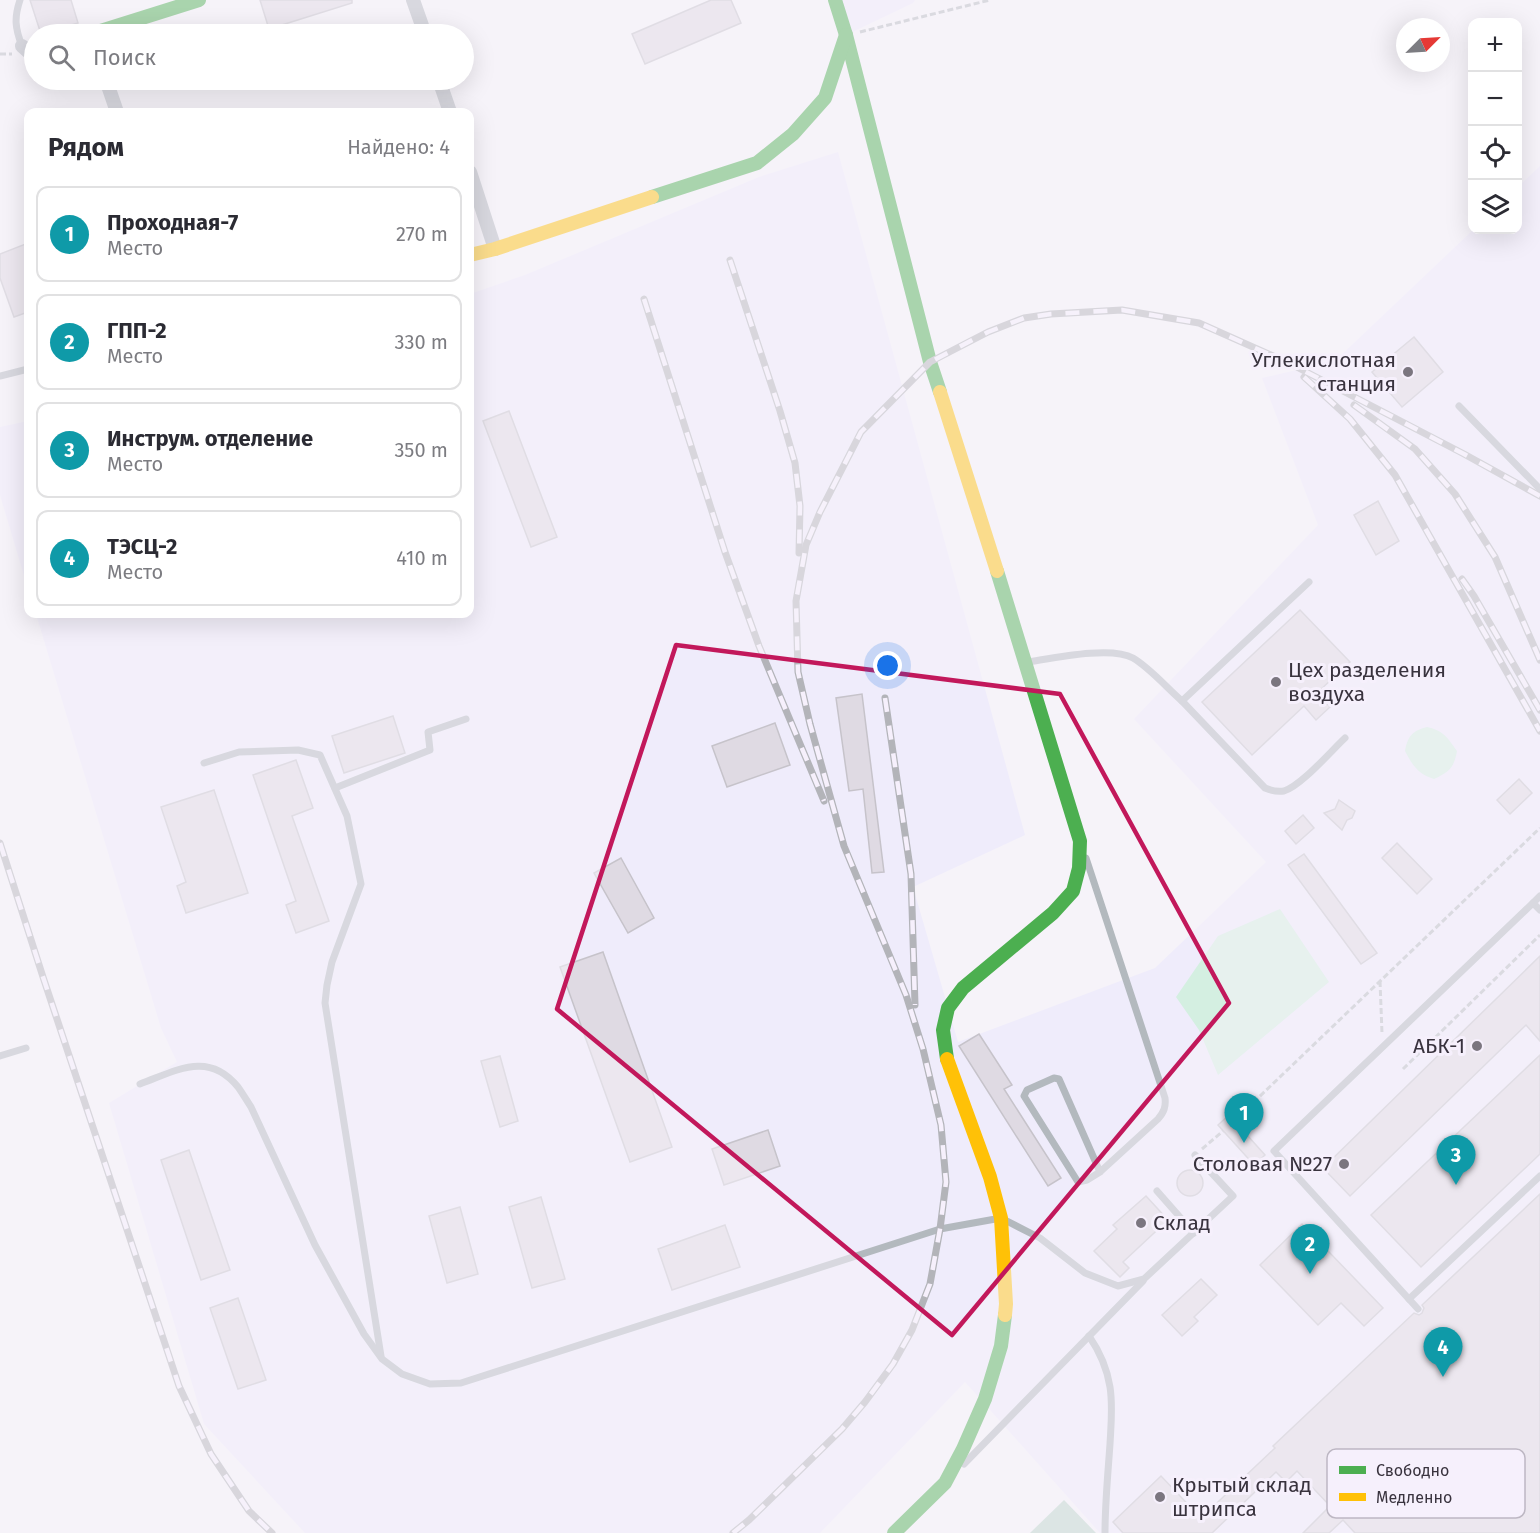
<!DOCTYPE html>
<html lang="ru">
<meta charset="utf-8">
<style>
body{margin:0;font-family:"Fira Sans",sans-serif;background:#f2f2f3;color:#2b2b33}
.controls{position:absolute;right:18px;top:18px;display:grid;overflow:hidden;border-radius:12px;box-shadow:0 6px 24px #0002}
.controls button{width:54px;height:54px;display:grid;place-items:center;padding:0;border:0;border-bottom:2px solid #e1e1e2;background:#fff;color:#2b2b33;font:30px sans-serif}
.compass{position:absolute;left:1396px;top:18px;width:54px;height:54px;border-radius:50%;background:#fff;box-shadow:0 6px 24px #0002;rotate:66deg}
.you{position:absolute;left:888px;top:666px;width:21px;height:21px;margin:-15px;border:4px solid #fff;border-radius:50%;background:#1a73e8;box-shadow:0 0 0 9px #1a73e833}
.badge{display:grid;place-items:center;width:39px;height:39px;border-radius:50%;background:#d93025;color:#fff;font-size:20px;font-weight:700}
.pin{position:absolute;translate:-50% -50px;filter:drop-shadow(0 2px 3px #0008)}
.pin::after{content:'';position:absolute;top:32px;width:21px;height:18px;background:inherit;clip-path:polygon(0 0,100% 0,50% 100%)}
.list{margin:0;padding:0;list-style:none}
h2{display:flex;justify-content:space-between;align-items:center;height:78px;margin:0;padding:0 24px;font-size:26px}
h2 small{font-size:20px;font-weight:400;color:#7c7c81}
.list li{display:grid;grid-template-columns:39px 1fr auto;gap:18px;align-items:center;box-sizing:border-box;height:96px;margin:0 12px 12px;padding:0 12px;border:2px solid #e1e1e2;border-radius:12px}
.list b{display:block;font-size:22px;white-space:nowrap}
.list p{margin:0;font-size:20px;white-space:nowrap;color:#7c7c81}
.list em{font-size:20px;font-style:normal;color:#7c7c81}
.icon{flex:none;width:33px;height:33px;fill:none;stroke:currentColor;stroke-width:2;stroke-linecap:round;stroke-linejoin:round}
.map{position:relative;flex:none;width:1540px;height:1533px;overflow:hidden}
.search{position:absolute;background:#fff;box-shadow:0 6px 24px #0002;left:24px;top:24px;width:450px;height:66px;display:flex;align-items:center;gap:15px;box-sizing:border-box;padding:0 21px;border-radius:33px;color:#7c7c81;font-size:22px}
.panel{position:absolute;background:#fff;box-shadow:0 6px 24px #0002;left:24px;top:108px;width:450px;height:510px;border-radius:12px}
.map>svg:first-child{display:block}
</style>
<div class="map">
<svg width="1540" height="1533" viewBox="0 0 1540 1533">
<rect width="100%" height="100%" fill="#f6f3f9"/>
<g fill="#efecfb">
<path d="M834,0H915L913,3L846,35Z"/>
<path d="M838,152L1025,835L913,887L958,1042L1155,968L1266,862L1134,719L1318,525L1262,378L1335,361L1473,230H1518V187L1540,166V1533H1100L965,1382L820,1533H305L204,1424L109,1103L177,1062L161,1028L36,614H470V294L525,275L759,177Z"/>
<path d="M28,421V589L0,495V427Z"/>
</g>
<g fill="#d4efe1">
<path d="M1427,727C1444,731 1447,737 1457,751C1454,768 1449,772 1434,779C1418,774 1413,766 1405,751C1408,736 1412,731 1427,727Z"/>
<path d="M1280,909L1329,982L1218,1075L1199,1030L1176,997L1218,936Z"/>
</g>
<path fill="#bcd6ca" d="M1064,1500L1096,1533H1030Z"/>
<g fill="#dfdae3" stroke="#c6c3ca" stroke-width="1.5">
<path d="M30,0H71L78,23L41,34Z"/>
<path d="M260,0H352V3L269,29Z"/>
<path d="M711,0H731L741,23L645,64L632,34Z"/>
<path d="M28,243V312L14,317L0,278V254Z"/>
<path d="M1414,337L1443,372L1402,407L1372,372Z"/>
<path d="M509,411L557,537L531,547L483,421Z"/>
<path d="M1378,501L1399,541L1376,555L1354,515Z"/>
<path d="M1300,610L1350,662L1317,693L1330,707L1316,720L1304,706L1252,755L1202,702Z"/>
<path d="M862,694L884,872L872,873L863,789L849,791L836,698Z"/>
<path d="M393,716L405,753L344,773L332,736Z"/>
<path d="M775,723L790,765L727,787L712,746Z"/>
<path d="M296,760L313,808L292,816L329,921L296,933L286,905L296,901L253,775Z"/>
<path d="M1519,779L1532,793L1510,814L1497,800Z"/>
<path d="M214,790L248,893L186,913L177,886L186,882L161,807Z"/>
<path d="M1339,800L1355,811L1352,818L1347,820L1342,830L1324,813L1335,809Z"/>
<path d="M1303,815L1314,828L1296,844L1285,831Z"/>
<path d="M1397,843L1432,879L1417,894L1382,858Z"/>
<path d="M1304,854L1377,953L1361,964L1288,865Z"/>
<path d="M621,858L654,918L628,933L594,873Z"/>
<path d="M603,952L672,1147L630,1162L560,967Z"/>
<path d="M1540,956V1041L1526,1025L1350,1196L1323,1168Z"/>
<path d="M979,1034L1012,1085L1004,1089L1061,1178L1048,1186L959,1046Z"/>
<path d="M1540,1055V1154L1421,1267L1371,1215Z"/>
<path d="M500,1056L518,1121L500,1127L481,1061Z"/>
<path d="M1229,1115L1265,1155L1254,1165L1218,1125Z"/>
<path d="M768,1130L780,1166L724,1185L712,1149Z"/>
<path d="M189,1150L230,1270L201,1280L161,1160Z"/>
<circle cx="1190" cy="1183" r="13"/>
<path d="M1540,1194V1533H1355L1343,1520L1329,1533H1303L1330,1506L1297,1471L1286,1482L1276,1472L1212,1533H1123L1113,1522L1161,1476L1201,1518L1275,1448L1273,1446L1414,1313L1419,1315L1422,1313L1424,1308L1422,1305Z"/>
<path d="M1146,1196L1168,1220L1123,1262L1129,1268L1120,1277L1094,1251L1117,1229L1113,1225Z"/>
<path d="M541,1197L565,1279L532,1288L509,1207Z"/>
<path d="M460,1207L478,1274L447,1283L429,1216Z"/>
<path d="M1302,1224L1383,1308L1364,1326L1341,1303L1318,1325L1260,1265Z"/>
<path d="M725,1225L740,1267L672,1290L658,1249Z"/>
<path d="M1201,1279L1217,1295L1194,1317L1198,1321L1182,1336L1162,1315Z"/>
<path d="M238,1298L266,1380L238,1389L210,1308Z"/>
</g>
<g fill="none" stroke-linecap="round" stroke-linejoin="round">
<g stroke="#b9bcc1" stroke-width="3" stroke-dasharray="6 3" stroke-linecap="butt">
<path d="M860,32L990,0"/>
<path d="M0,54H12"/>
<path d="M1380,981L1382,1033"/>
<path d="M1403,1069L1540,935"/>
<path d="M1234,1121L1540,828"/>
<path d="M1202,1149L1223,1131"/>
</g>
<g stroke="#b3b9be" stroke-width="7">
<path d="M20,0C14,18 15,28 22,46"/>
<path d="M0,376L28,369"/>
<path d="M1459,406L1540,489"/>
<path d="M1309,582L1182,701L1265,788C1272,791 1277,792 1284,791C1301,786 1331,751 1345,738"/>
<path d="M1028,662C1054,658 1111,646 1133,658C1150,668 1167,688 1182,701"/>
<path d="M204,763L239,752L298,750L320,755L347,816L361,884L332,962L327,985L325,1003L381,1356"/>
<path d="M335,788L430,750L428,732L466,719"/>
<path d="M1086,858L1165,1098C1166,1107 1164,1112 1158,1119L1100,1172L1087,1180L1078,1182L1024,1096L1027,1090L1054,1078L1059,1079L1100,1172"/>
<path d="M1540,896L1533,903L1540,910"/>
<path d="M0,1056L26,1048"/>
<path d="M140,1084C176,1071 208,1050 238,1087C243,1094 247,1101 251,1107L315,1245L364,1334L382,1359L402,1374L430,1384L461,1383L940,1229L1001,1218L1040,1238L1085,1273L1118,1286L1144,1279L1233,1196L1195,1155"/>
<path d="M1157,1191L1194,1233"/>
<path d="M1409,1299L1540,1176"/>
<path d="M1418,1309L1274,1151L1533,903"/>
<path d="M1089,1336C1100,1352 1107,1368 1110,1387C1113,1406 1111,1425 1110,1444C1108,1473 1105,1503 1105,1533"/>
<path d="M964,1464L1143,1281"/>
</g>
<g stroke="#b3b9be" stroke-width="14">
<path d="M413,0L425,34"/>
<path d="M22,46L31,54L34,53"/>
<path d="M106,80L117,112"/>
<path d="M439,80L450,112"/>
<path d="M470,172L495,249"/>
</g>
<g stroke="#4caf50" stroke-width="14">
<path d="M835,0L846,35L930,362L940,392"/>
<path d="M91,34L199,0"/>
<path d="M652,197L757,163L793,134L825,98L846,35"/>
<path d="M947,1059L943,1030L948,1008L963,988L1053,913L1073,891L1079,868L1080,841L997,571"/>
<path d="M894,1533L945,1483L963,1449L985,1399L1001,1346L1005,1315"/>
</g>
<g stroke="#ffc107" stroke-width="14">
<path d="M470,255L495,249L652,197"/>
<path d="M940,392L997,571"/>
<path d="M947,1059L990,1177L1001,1218L1006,1304L1005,1315"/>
</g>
<g stroke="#b3b4b9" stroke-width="7">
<g id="rail">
<path d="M730,260L780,411L795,463L800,506L799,553"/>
<path d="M644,299L725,552L759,646L824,801"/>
<path d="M1304,377L1350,419L1395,475L1540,731"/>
<path d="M1354,405L1415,449L1455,494L1495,557L1540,660"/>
<path d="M1462,579L1474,596L1540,710"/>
<path d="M885,698L911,874L915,1005"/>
<path d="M0,843L43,977L179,1386L211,1454L249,1511L272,1533"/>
<path d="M733,1533L749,1520L842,1429L865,1402L893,1364L912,1330L930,1284L940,1229L946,1182L941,1125L923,1049L906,995L844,846L810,724L798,672L796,601L806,545L820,512L861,432L930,362L988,332L1024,318L1051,314L1122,310L1199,323L1291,364L1464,454L1540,496"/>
</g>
</g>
<use href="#rail" stroke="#f6f0fc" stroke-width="4.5" stroke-dasharray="14" stroke-linecap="butt"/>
</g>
<path d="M0 0H1540V1533H0ZM676,645L1060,694L1229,1003L952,1335L557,1009Z" fill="#f6f3f9" fill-opacity=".55" fill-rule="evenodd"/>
<path fill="none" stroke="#c2185b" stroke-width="4.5" stroke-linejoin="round" d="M676,645L1060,694L1229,1003L952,1335L557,1009Z"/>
<g fill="#7b767f" stroke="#f6f0fc" stroke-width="2">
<circle cx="1408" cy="372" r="6"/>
<circle cx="1276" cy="682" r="6"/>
<circle cx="1477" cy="1046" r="6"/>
<circle cx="1344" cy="1164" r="6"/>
<circle cx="1141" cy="1223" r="6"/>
<circle cx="1160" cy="1497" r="6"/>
</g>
<g text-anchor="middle" stroke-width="6" stroke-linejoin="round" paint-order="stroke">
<g font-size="21" fill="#39333e" stroke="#f6f0fc" text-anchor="end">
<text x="1396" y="367">Углекислотная<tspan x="1396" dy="24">станция</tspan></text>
<text x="1288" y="677" text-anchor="start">Цех разделения<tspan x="1288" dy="24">воздуха</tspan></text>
<text x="1465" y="1053">АБК-1</text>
<text x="1332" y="1171">Столовая №27</text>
<text x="1153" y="1230" text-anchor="start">Склад</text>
<text x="1172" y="1492" text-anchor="start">Крытый склад<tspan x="1172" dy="24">штрипса</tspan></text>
</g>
</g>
<rect x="1327" y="1449" width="198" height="69" rx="9" fill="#f6f0fc" stroke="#bdb7c3" stroke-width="1.5"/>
<rect x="1339" y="1466" width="27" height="8" fill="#4caf50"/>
<rect x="1339" y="1493" width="27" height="8" fill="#ffc107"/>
<g font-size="16" fill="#39333e">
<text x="1376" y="1476">Свободно</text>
<text x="1376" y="1503">Медленно</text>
</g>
</svg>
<div class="controls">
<button>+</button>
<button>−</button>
<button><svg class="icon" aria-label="locate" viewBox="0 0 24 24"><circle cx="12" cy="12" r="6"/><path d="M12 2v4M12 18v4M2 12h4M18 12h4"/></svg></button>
<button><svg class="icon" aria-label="layers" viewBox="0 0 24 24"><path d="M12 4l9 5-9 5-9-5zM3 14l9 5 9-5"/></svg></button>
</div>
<svg class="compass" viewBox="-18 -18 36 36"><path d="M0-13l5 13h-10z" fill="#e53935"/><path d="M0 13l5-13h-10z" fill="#7c7c81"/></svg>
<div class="you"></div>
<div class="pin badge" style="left:1244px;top:1143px;background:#0f9aa8">1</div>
<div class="pin badge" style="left:1310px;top:1274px;background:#0f9aa8">2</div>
<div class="pin badge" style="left:1456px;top:1185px;background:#0f9aa8">3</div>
<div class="pin badge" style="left:1443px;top:1377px;background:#0f9aa8">4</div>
<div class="search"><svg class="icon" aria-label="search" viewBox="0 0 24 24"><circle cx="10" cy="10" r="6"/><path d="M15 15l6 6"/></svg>Поиск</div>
<section class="panel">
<h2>Рядом<small>Найдено: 4</small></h2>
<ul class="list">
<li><span class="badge" style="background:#0f9aa8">1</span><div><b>Проходная-7</b><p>Место</p></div><em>270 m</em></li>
<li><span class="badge" style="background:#0f9aa8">2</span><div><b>ГПП-2</b><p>Место</p></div><em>330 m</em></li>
<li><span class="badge" style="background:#0f9aa8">3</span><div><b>Инструм. отделение</b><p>Место</p></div><em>350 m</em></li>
<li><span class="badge" style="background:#0f9aa8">4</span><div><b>ТЭСЦ-2</b><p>Место</p></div><em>410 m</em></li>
</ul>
</section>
</div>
